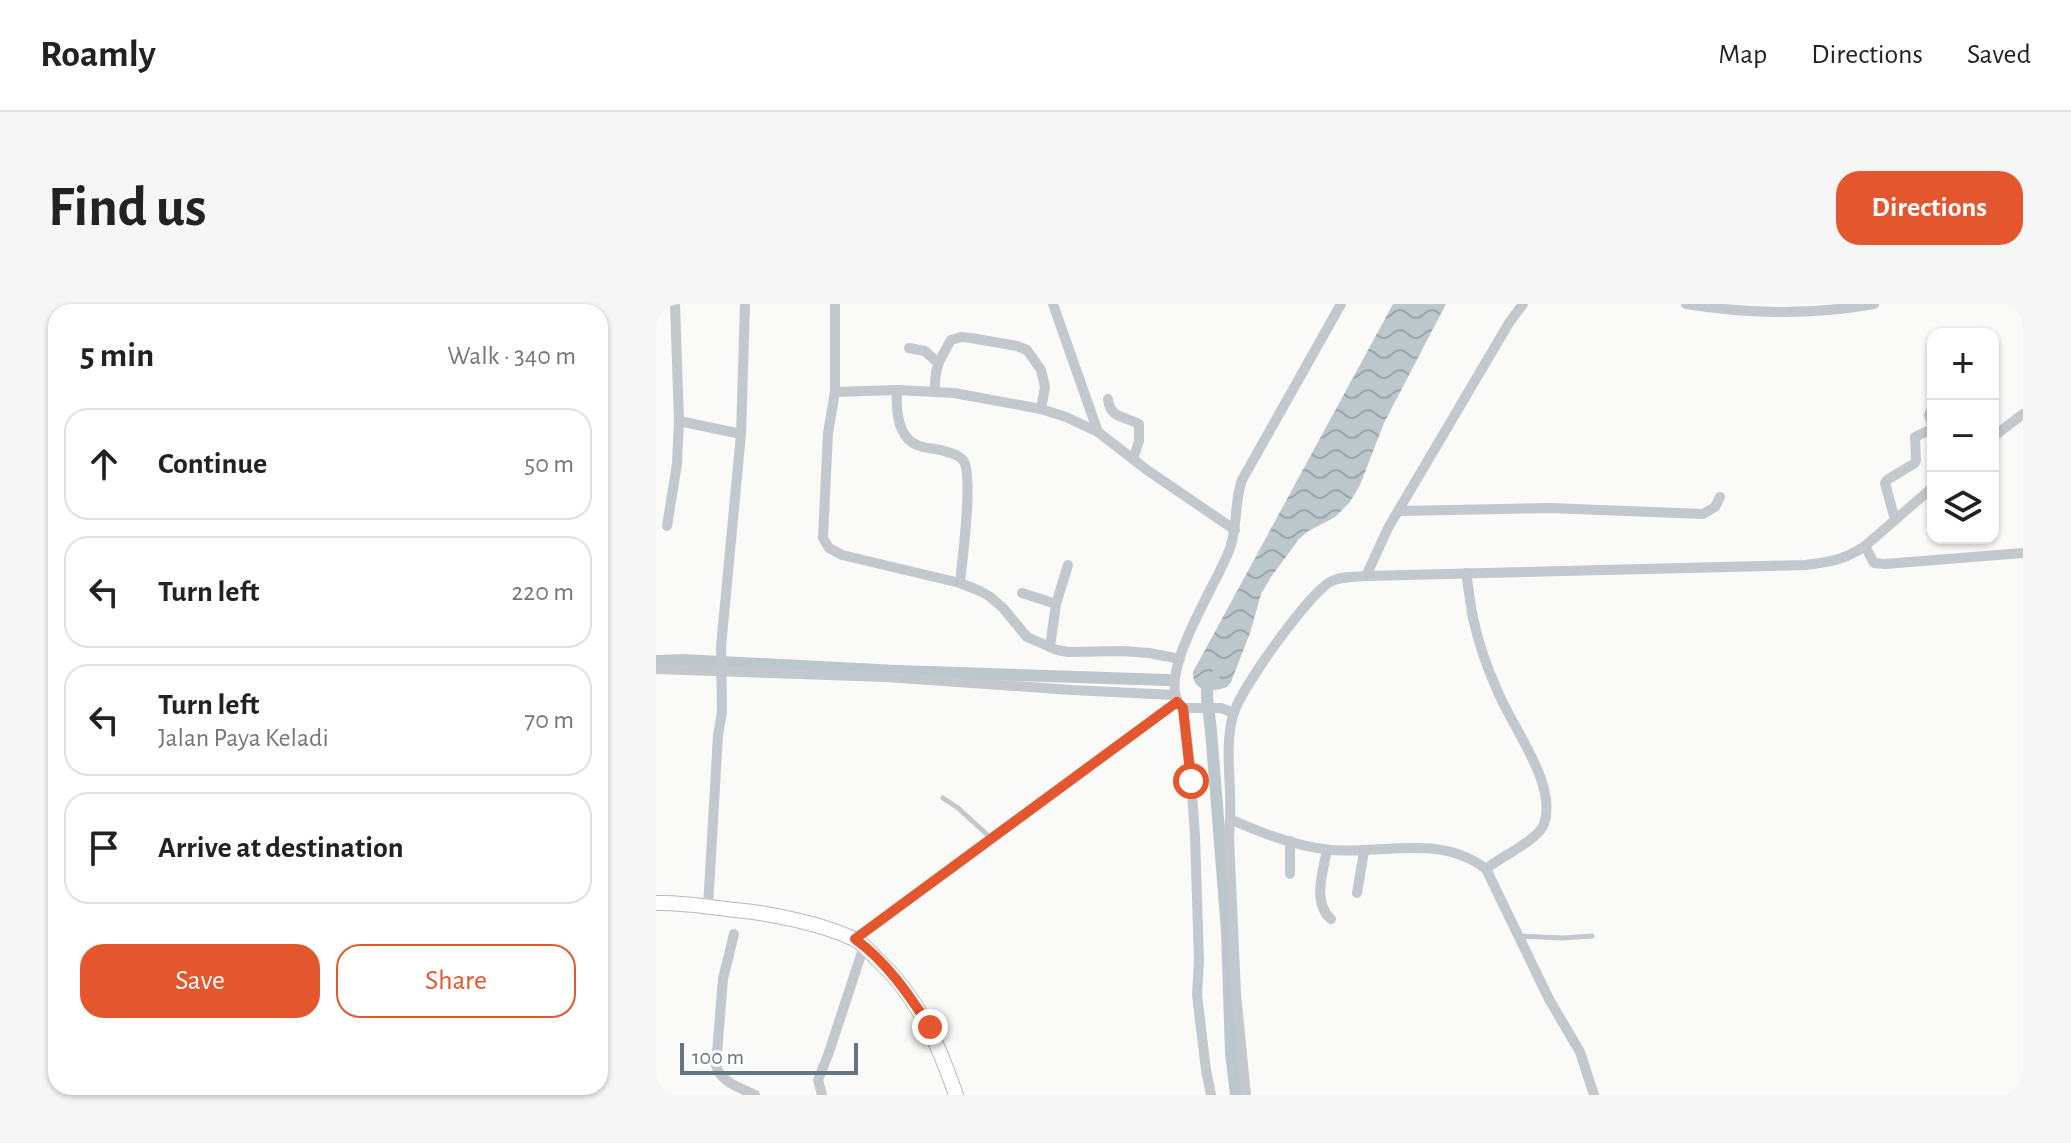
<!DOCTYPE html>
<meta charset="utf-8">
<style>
body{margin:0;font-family:"Alegreya Sans",sans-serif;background:#f6f6f6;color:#222}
.controls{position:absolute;right:24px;top:24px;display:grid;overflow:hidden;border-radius:16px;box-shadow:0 2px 6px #0004}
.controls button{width:72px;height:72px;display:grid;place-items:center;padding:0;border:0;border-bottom:2px solid #e0e0e0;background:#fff;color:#222;font:40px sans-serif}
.scale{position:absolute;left:24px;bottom:20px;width:178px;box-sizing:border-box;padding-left:8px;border:4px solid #657683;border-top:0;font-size:22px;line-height:28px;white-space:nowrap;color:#657683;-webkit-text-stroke:6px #fff;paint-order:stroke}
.stop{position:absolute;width:24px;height:24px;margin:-18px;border:6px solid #e4572e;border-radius:50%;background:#fff}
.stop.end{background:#e4572e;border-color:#fff;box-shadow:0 2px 8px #0008}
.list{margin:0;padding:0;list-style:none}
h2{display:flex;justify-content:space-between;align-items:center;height:104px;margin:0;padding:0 32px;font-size:34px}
h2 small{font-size:26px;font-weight:400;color:#767676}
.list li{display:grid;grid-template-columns:52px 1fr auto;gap:24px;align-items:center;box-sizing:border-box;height:112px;margin:0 16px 16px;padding:0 16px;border:2px solid #e0e0e0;border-radius:24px}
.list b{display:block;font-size:30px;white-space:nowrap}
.list p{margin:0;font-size:26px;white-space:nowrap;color:#767676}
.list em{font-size:26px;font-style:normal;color:#767676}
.actions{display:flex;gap:16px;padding:24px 32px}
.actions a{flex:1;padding:18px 0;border:2px solid #e4572e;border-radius:24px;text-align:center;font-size:28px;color:#e4572e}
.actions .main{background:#e4572e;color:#fff}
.icon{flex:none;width:44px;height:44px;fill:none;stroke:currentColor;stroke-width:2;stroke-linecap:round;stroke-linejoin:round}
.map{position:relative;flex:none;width:1367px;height:791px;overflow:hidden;border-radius:24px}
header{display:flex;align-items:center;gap:48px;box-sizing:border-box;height:112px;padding:0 40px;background:#fff;border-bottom:2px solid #e0e0e0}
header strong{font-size:38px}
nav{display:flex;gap:44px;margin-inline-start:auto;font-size:28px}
.intro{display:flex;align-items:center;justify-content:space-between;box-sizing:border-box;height:192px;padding:0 48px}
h1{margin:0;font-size:56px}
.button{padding:20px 36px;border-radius:24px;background:#e4572e;color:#fff;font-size:28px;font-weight:700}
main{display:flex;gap:48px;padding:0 48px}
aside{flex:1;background:#fff;border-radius:24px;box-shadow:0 2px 6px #0004}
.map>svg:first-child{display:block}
</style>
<header>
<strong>Roamly</strong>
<nav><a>Map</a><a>Directions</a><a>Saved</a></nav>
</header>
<div class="intro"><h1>Find us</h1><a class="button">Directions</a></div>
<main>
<aside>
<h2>5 min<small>Walk · 340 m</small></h2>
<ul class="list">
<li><svg class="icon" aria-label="ahead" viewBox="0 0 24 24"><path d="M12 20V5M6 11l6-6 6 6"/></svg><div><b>Continue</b></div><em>50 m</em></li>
<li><svg class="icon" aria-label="left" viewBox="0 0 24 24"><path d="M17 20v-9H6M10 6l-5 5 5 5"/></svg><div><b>Turn left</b></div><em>220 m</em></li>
<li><svg class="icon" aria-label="left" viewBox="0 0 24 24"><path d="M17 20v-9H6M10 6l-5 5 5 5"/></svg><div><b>Turn left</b><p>Jalan Paya Keladi</p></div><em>70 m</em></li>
<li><svg class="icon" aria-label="arrive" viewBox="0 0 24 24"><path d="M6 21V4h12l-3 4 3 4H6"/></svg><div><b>Arrive at destination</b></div></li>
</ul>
<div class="actions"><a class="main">Save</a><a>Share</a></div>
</aside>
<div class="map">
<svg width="1367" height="791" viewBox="0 0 1367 791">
<defs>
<pattern id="water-waves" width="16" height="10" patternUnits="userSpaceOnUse" patternTransform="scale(2)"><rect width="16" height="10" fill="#bbc7cb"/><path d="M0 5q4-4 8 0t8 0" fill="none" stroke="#9ca6aa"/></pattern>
</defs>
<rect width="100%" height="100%" fill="#fafaf8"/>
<path fill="url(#water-waves)" d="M737,0H790L728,119L704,181L694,198L679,213L651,228L643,235L615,273L605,290L594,329L575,378L571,383C556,389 536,388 537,368Z"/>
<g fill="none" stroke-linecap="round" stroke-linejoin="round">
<g stroke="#bbc7cb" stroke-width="12">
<path d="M0,357L27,356L241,367L512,376"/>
<path d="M558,373L551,386V393L555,427L571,626L575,749L580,791"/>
</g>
<g stroke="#b3babf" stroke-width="16">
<path id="secondary" d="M0,599C26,598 53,603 79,606C114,609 167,620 198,635C207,639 214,648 221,655C262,693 282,739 300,791"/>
</g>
<g stroke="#c3c8cc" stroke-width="5">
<path d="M287,494L302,504L336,535"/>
<path d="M864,632L906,634L936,632"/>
</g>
<g stroke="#c3c8cc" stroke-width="10">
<path d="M179,0V88L241,86L298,89L385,105L410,113L442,128L491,166L579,226"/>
<path d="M397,0L442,128"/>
<path d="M1030,0C1092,10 1156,11 1218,0"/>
<path d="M253,44L269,47L282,59"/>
<path d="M241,86C240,104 241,133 261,141C270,145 281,144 291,148C296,149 303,152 307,156C318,171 306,257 304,279"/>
<path d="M279,87C278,64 284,55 295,36L305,33L315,34L361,42L371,46L385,66L389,83L385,105"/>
<path d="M179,88L172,129L167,234L173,244L186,251L304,279L324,287L333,292L347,304L371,333L401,346L412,348L466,347L493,349L524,355"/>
<path d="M452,95C454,115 469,112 483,120V137L477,155"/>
<path d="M23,117L85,130"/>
<path d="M1337,133L1367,110"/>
<path d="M743,207L894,204L1047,210L1059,203L1064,193"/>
<path d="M1239,216L1229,179L1231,176L1259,159L1260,156L1259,133L1276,125V120L1273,111L1275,106L1277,105"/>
<path d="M11,222L21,160L23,117L19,0"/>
<path d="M1209,242L1277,183"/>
<path d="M810,269C813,285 814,302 818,318C823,341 832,366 842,388C856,423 902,481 888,520C883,535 845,553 830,565L893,695L924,748L938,791"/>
<path d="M710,272L732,224L853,19L867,0"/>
<path d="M366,289L400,300"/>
<path d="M394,343L400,300L412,261"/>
<path d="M0,365L230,373L416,386L518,391"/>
<path d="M527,404L534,460L539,532L543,657L541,691L550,766L555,791"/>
<path d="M578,409L565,404H527C495,376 563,278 574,244C582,222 578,198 586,176L685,0"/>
<path d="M574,515L573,534L580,690L590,791"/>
<path d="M634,537V570"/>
<path d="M671,546C667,567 656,599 675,615"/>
<path d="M830,565C786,530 727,550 675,546C641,543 605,529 574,515C576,481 568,444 577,411C585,384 651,292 674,278C684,272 700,273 710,272L1149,261C1174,258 1188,256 1209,242L1218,259L1229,260L1367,249"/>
<path d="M701,589L708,547"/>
<path d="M52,603L62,431L66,408L65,343L85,130L89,0"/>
<path d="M78,630L67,675L60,761C65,779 83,783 99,791"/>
<path d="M199,635L521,398"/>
<path d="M166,791L162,776L172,751L208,642"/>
</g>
<use href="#secondary" stroke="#fff" stroke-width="14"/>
</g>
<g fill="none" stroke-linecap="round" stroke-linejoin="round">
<path stroke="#e4572e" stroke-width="10" d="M274,723C253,691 231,658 199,635L521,398L527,404L535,477"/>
</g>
</svg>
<div class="controls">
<button>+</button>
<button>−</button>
<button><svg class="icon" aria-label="layers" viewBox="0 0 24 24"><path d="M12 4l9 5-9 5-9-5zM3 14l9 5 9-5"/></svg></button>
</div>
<div class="scale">100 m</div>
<div class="stop" style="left:535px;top:477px"></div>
<div class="stop end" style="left:274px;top:723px"></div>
</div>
</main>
